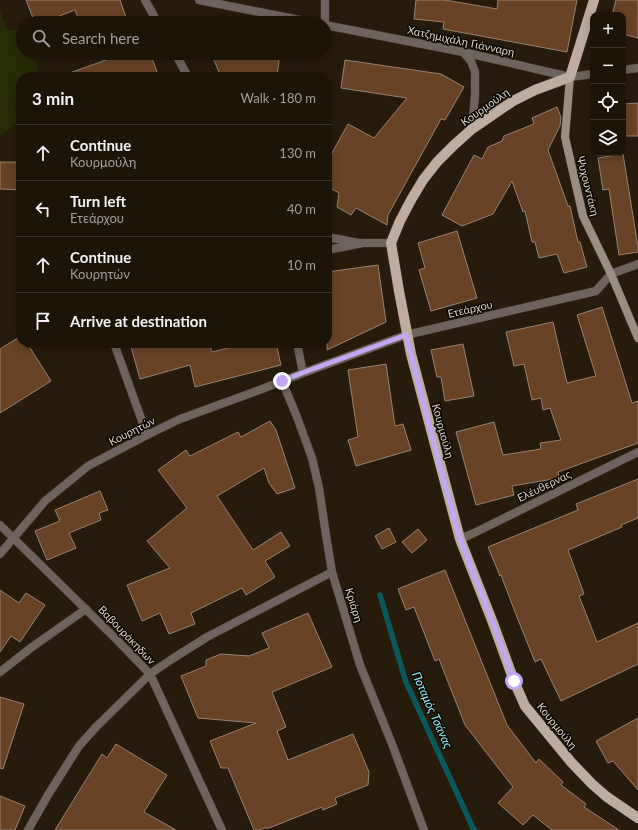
<!DOCTYPE html>
<meta charset="utf-8">
<style>
body{margin:0;font-family:Lato,sans-serif;background:#2a2116;color:#f1f3f6}
.controls{position:absolute;right:12px;top:12px;display:grid;overflow:hidden;border-radius:8px;box-shadow:0 2px 10px #0003}
.controls button{width:36px;height:36px;display:grid;place-items:center;padding:0;border:0;border-bottom:1px solid #3b3329;background:#1d1408;color:#f1f3f6;font:20px sans-serif}
.stop{position:absolute;width:12px;height:12px;margin:-9px;border:3px solid #c3a7f2;border-radius:50%;background:#fff}
.stop.end{background:#c3a7f2;border-color:#fff;box-shadow:0 1px 4px #0008}
.list{margin:0;padding:0;list-style:none}
h2{display:flex;justify-content:space-between;align-items:center;height:52px;margin:0;padding:0 16px;font-size:17px}
h2 small{font-size:13px;font-weight:400;color:#a09e9c}
.list li{display:grid;grid-template-columns:26px 1fr auto;gap:12px;align-items:center;box-sizing:border-box;height:56px;padding:0 16px;border-top:1px solid #3b3329}
.list b{display:block;font-size:15px;white-space:nowrap}
.list p{margin:0;font-size:13px;white-space:nowrap;color:#a09e9c}
.list em{font-size:13px;font-style:normal;color:#a09e9c}
.icon{flex:none;width:22px;height:22px;fill:none;stroke:currentColor;stroke-width:2;stroke-linecap:round;stroke-linejoin:round}
.map{position:relative;flex:none;width:638px;height:830px;overflow:hidden}
.search{position:absolute;background:#1d1408;box-shadow:0 2px 10px #0003;left:16px;top:16px;width:316px;height:44px;display:flex;align-items:center;gap:10px;box-sizing:border-box;padding:0 14px;border-radius:22px;color:#a09e9c;font-size:15px}
.panel{position:absolute;background:#1d1408;box-shadow:0 2px 10px #0003;left:16px;top:72px;width:316px;height:276px;border-radius:16px}
.map>svg:first-child{display:block}
</style>
<div class="map">
<svg width="638" height="830" viewBox="0 0 638 830">
<rect width="100%" height="100%" fill="#271b0b"/>
<path fill="#282b07" d="M0,11L7,30H23V53H33L40,77H21V99L14,103L20,121L0,136Z"/>
<g fill="none" stroke-linecap="round" stroke-linejoin="round">
<path stroke="#0b585b" stroke-width="5.5" d="M380,595L406,682L473,828L475,830"/>
</g>
<g fill="#684225" stroke="#978273">
<path d="M26,0H120L128,23H80L75,10L41,23H35Z"/>
<path d="M416,0H445L497,9L498,0H577L567,52L443,29L444,22L414,19Z"/>
<path d="M616,0H638V38L623,34V15H612Z"/>
<path d="M103,53H150L159,77H65L64,75L106,60Z"/>
<path d="M211,53H280L277,77H221Z"/>
<path d="M345,60L441,74L464,87L445,120L441,119L388,215L387,225L356,208L351,215L337,207L339,193L327,186V162L348,124L374,138L407,98L341,88Z"/>
<path d="M638,103V136H623V104Z"/>
<path d="M557,107L561,117L560,126L548,150L568,206H570L578,242H580L587,267L564,273L557,254L539,258L535,242H532L525,211L523,212L512,181L493,214L462,226L442,215L474,155L482,159L488,147L502,141L504,136L534,124L532,118Z"/>
<path d="M623,154L638,247V252L619,255L609,189L603,190L598,158Z"/>
<path d="M0,162H21V190L0,189Z"/>
<path d="M457,231L477,298L431,311L419,270L425,268L418,243Z"/>
<path d="M378,265L386,322L327,350V272Z"/>
<path d="M602,307L632,403L638,401V443L558,472L559,478L512,486L514,495L476,505L456,432L494,422L503,455L541,449L540,443L561,440L550,408L543,410L541,398L532,400L524,364L514,366L506,332L553,322L567,383L596,376L577,315Z"/>
<path d="M21,336V343H27L51,381L0,413V349Z"/>
<path d="M130,343H209L212,352L248,343H276L281,365L195,387L190,365L140,379Z"/>
<path d="M463,344L474,396L445,401L441,377H437L431,350Z"/>
<path d="M386,364L395,426L403,424L411,450L356,466L348,440L358,437L348,370Z"/>
<path d="M270,421L276,430L295,488L277,494L269,483L264,468L217,496L253,550L281,532L290,546L265,561L275,577L246,595L242,588L191,613L195,624L169,634L160,613L142,621L127,585L170,568L147,541L187,508L158,470L186,450L190,456L238,432L241,437Z"/>
<path d="M638,479V518L621,525L622,527L568,550L584,594L579,596L597,642L638,623V664L561,701L541,659L535,662L515,612L501,575L500,576L488,547L578,510L576,504Z"/>
<path d="M100,491L108,510L99,513L101,520L69,533L76,548L47,560L35,531L60,521L55,510Z"/>
<path d="M389,528L396,542L382,549L375,536Z"/>
<path d="M418,529L427,540L412,553L402,542Z"/>
<path d="M445,570L507,725L536,763L539,759L563,782L561,785L586,804L584,807L619,830H552L533,815L523,825L498,803L513,787L465,725L439,659L435,661L414,607L406,610L398,589Z"/>
<path d="M0,590L19,603L26,593L45,605L20,642L11,636L0,652Z"/>
<path d="M308,613L332,667L272,692L286,727L277,731L288,760L353,734L369,772L368,785L335,798L337,804L323,810L322,807L269,828H264L259,830H254L228,768H221L210,741L256,723L198,718L181,676L206,666V660L221,654L249,656L269,648L262,633Z"/>
<path d="M0,697L24,704L3,769L0,768Z"/>
<path d="M638,718V790L613,761L608,763L596,741Z"/>
<path d="M116,744L167,775L144,812L176,830H55L102,754L107,758Z"/>
<path d="M0,796L25,806L15,830H0Z"/>
</g>
<g fill="none" stroke-linecap="round" stroke-linejoin="round">
<g stroke="#403526" stroke-width="9">
<g id="minor">
<path d="M325,25V0"/>
<path d="M114,343L147,435"/>
<path d="M282,381L297,417L312,458L319,488L326,535L332,572L360,665L392,744L424,830"/>
<path d="M0,525L115,638L150,674L222,830"/>
<path d="M460,539L474,533L638,452"/>
<path d="M0,672L32,647L86,609"/>
<path d="M28,830L48,795L70,760L79,746L96,727L150,674L172,659L207,637L332,572"/>
</g>
</g>
<g stroke="#403526" stroke-width="9">
<g id="tertiary">
<path d="M145,0L158,23"/>
<path d="M199,0L315,23"/>
<path d="M325,25L463,52L570,77L593,74"/>
<path d="M463,52L471,61L475,72V95L472,129"/>
<path d="M175,53L188,77"/>
<path d="M623,70L638,68"/>
<path d="M327,237L359,243"/>
<path d="M327,250L363,243H391"/>
<path d="M297,343L303,373"/>
<path d="M0,554L45,501L88,466L147,435L180,419L262,389L303,373L406,335L596,291L611,274L638,264"/>
</g>
</g>
<g stroke="#403526" stroke-width="9">
<path id="secondary" d="M570,77L565,137L583,216L611,274L638,338"/>
</g>
<g stroke="#403526" stroke-width="11">
<path id="primary" d="M594,0L570,77L535,90L513,101L472,129L454,145L437,162L423,180L411,200L400,221L391,243L399,291L411,354L460,539L493,623L514,681L525,706L571,762L592,784L607,797L638,818"/>
</g>
<use href="#minor" stroke="#6d645d" stroke-width="8"/>
<use href="#tertiary" stroke="#6d645d" stroke-width="8"/>
<use href="#secondary" stroke="#9a8d82" stroke-width="8"/>
<use href="#primary" stroke="#beac9e" stroke-width="10"/>
</g>
<g fill="none" stroke-linecap="round" stroke-linejoin="round">
<path stroke="#c3a7f2" stroke-width="5" d="M282,381L302,373L406,335L434,444L460,539L493,623L514,681"/>
</g>
<g text-anchor="middle" stroke-width="3" stroke-linejoin="round" paint-order="stroke">
<g font-size="11" fill="#dbd3c9" stroke="#0c0703">
<text transform="translate(461 41) rotate(12)" y="4">Χατζημιχάλη Γιάνναρη</text>
<text transform="translate(485 107) rotate(-35)" y="4">Κουρμούλη</text>
<text transform="translate(588 186) rotate(76)" y="4">Ψυχουντάκη</text>
<text transform="translate(470 309) rotate(-13)" y="4">Ετεάρχου</text>
<text transform="translate(132 431) rotate(-27)" y="4">Κουρητών</text>
<text transform="translate(443 431) rotate(75)" y="4">Κουρμούλη</text>
<text transform="translate(544 486) rotate(-26)" y="4">Ελέυθερνας</text>
<text transform="translate(354 605) rotate(73)" y="4">Κριάρη</text>
<text transform="translate(127 635) rotate(46)" y="4">Βαβουράκηδων</text>
<text transform="translate(557 726) rotate(51)" y="4">Κουρμούλη</text>
</g>
<g font-size="12" font-style="italic" fill="#8cf5f9" stroke="#0c0703">
<text transform="translate(432 710) rotate(66)" y="4">Ποταμός Τσάνας</text>
</g>
</g>
</svg>
<div class="controls">
<button>+</button>
<button>−</button>
<button><svg class="icon" aria-label="locate" viewBox="0 0 24 24"><circle cx="12" cy="12" r="6"/><path d="M12 2v4M12 18v4M2 12h4M18 12h4"/></svg></button>
<button><svg class="icon" aria-label="layers" viewBox="0 0 24 24"><path d="M12 4l9 5-9 5-9-5zM3 14l9 5 9-5"/></svg></button>
</div>
<div class="stop" style="left:514px;top:681px"></div>
<div class="stop end" style="left:282px;top:381px"></div>
<div class="search"><svg class="icon" aria-label="search" viewBox="0 0 24 24"><circle cx="10" cy="10" r="6"/><path d="M15 15l6 6"/></svg>Search here</div>
<section class="panel">
<h2>3 min<small>Walk · 180 m</small></h2>
<ul class="list">
<li><svg class="icon" aria-label="ahead" viewBox="0 0 24 24"><path d="M12 20V5M6 11l6-6 6 6"/></svg><div><b>Continue</b><p>Κουρμούλη</p></div><em>130 m</em></li>
<li><svg class="icon" aria-label="left" viewBox="0 0 24 24"><path d="M17 20v-9H6M10 6l-5 5 5 5"/></svg><div><b>Turn left</b><p>Ετεάρχου</p></div><em>40 m</em></li>
<li><svg class="icon" aria-label="ahead" viewBox="0 0 24 24"><path d="M12 20V5M6 11l6-6 6 6"/></svg><div><b>Continue</b><p>Κουρητών</p></div><em>10 m</em></li>
<li><svg class="icon" aria-label="arrive" viewBox="0 0 24 24"><path d="M6 21V4h12l-3 4 3 4H6"/></svg><div><b>Arrive at destination</b></div></li>
</ul>
</section>
</div>
